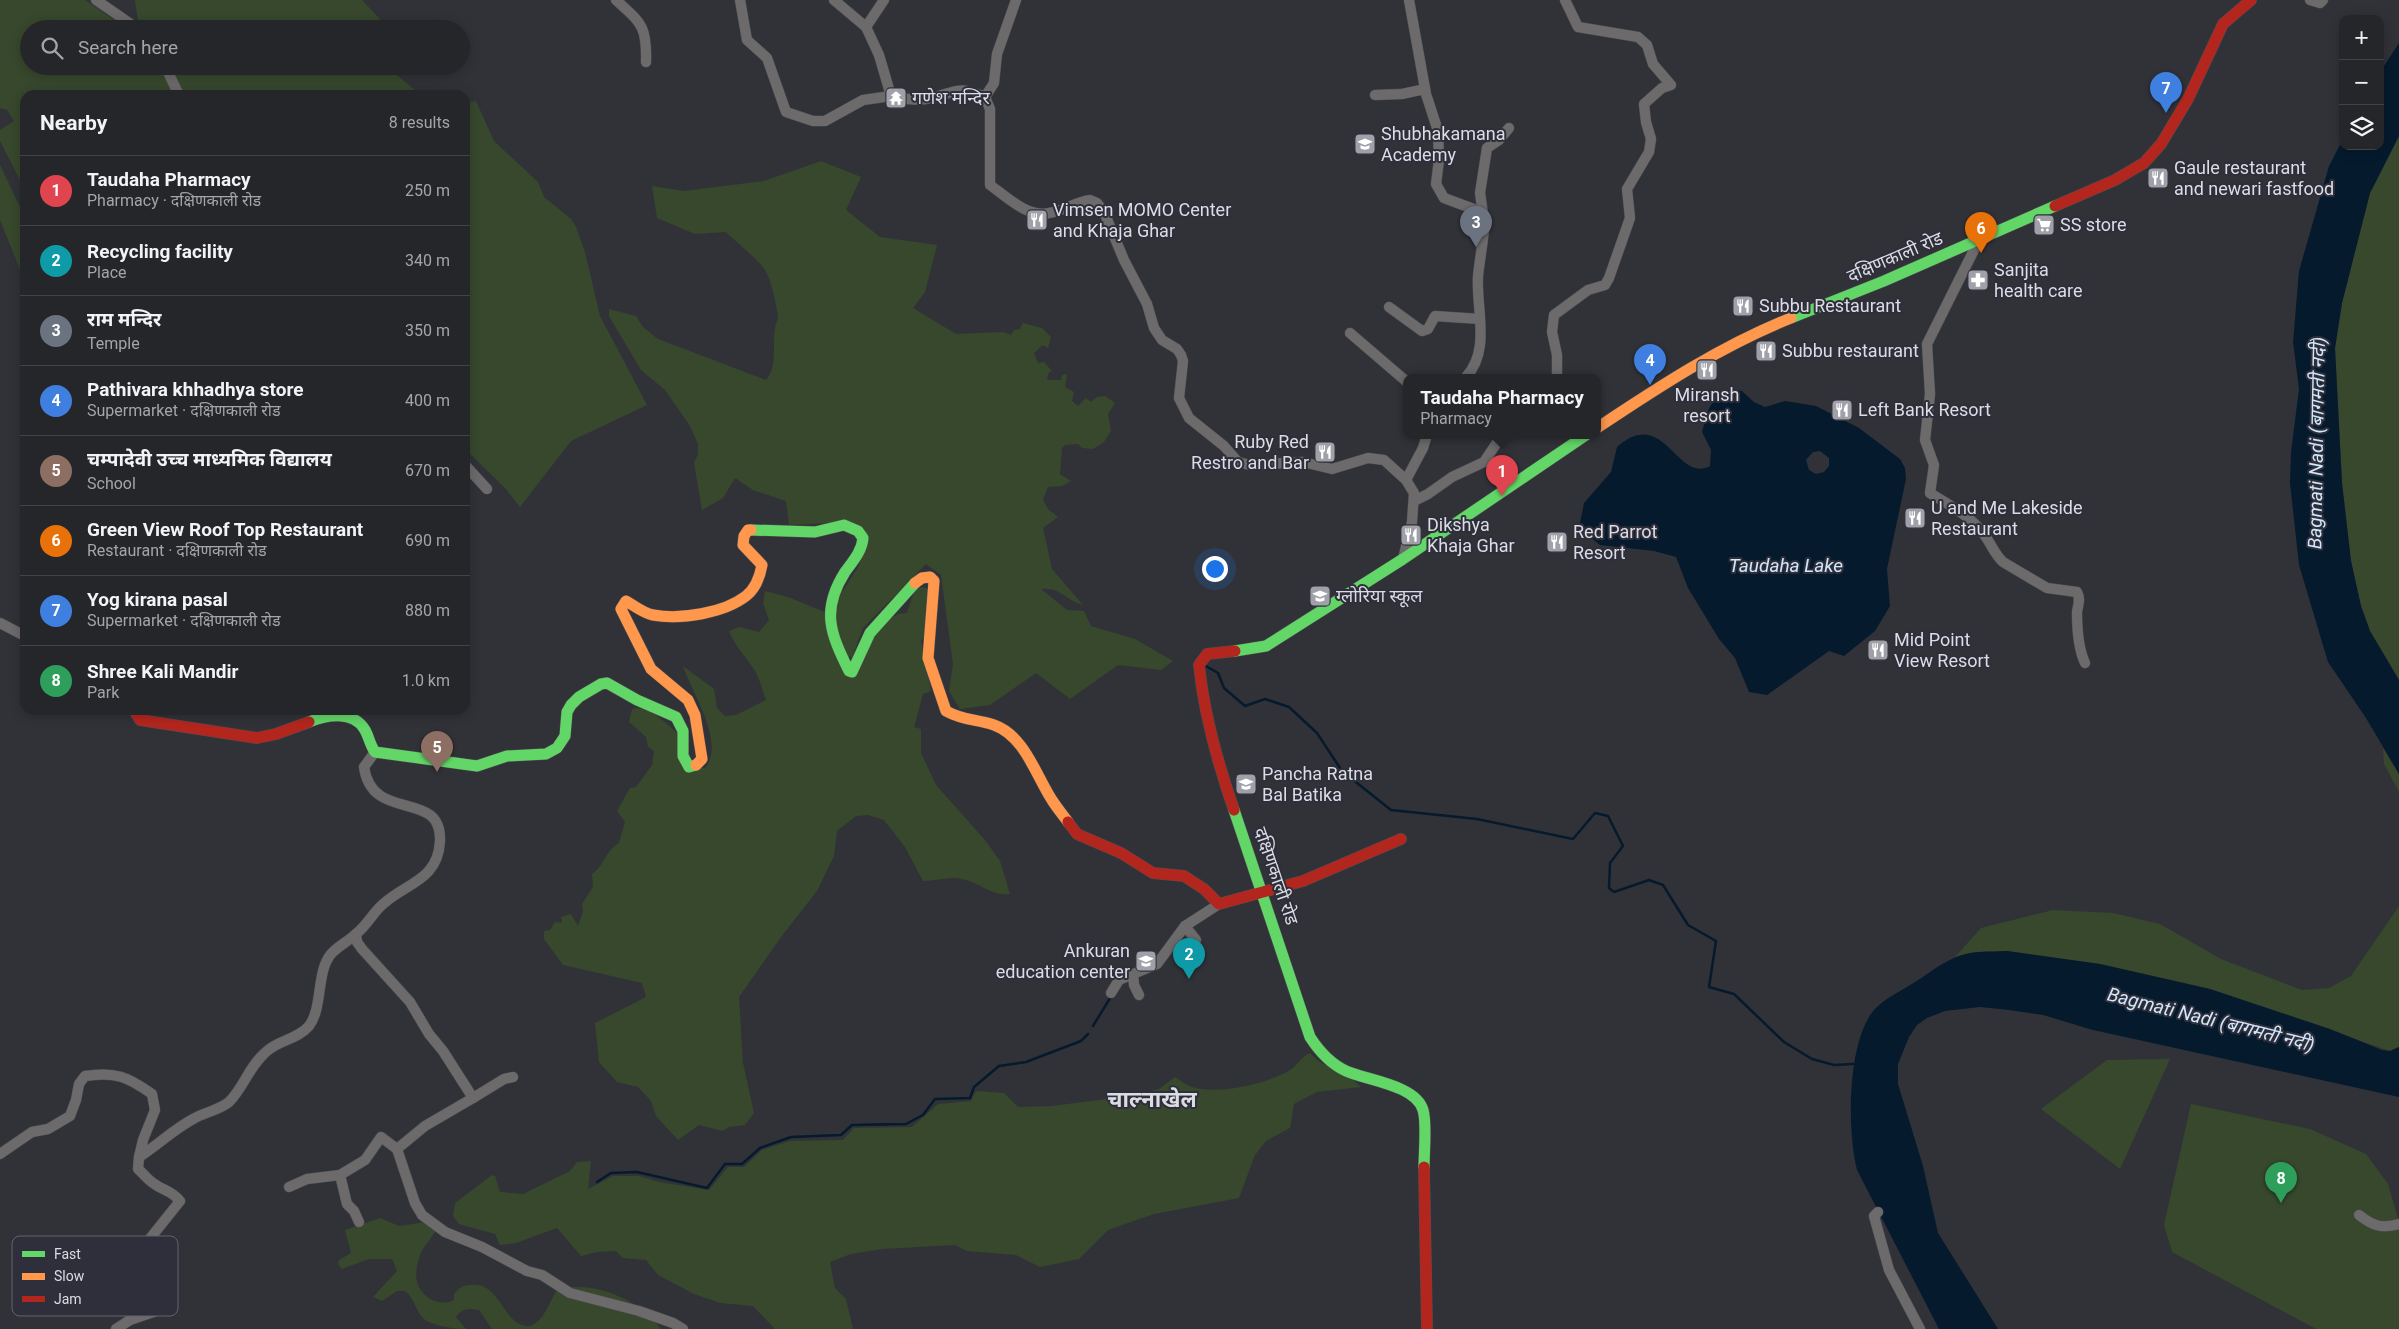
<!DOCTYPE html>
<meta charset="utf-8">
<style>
body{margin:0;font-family:Roboto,"Noto Sans Devanagari",sans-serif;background:#313236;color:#f1f3f6}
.controls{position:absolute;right:15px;top:15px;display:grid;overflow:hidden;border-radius:10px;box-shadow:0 2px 12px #0003}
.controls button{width:45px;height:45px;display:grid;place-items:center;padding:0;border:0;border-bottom:1px solid #424347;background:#25262a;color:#f1f3f6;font:25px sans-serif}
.you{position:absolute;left:1214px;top:568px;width:18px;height:18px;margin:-12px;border:4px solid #fff;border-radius:50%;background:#1a73e8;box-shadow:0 0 0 8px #1a73e833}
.badge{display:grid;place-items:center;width:32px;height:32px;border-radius:50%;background:#a0a0a8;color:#fff;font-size:16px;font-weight:700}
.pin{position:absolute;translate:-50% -41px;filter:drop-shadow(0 1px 2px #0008)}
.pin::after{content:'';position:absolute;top:26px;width:18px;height:15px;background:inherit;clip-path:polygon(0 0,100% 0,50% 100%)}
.popup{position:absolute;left:1403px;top:374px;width:198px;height:65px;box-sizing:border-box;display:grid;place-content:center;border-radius:10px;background:#25262a;filter:drop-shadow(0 1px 4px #0005);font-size:16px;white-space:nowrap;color:#a3a5a8}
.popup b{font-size:19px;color:#f1f3f6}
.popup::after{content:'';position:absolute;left:50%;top:100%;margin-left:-10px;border:10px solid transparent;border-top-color:#25262a}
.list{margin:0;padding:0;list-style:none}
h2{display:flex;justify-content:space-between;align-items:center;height:65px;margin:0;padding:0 20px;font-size:21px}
h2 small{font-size:16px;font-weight:400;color:#a3a5a8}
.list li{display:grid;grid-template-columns:32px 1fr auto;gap:15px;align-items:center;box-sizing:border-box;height:70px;padding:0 20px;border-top:1px solid #424347}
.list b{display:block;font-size:19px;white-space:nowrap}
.list p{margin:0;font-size:16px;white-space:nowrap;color:#a3a5a8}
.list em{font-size:16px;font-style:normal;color:#a3a5a8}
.icon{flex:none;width:28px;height:28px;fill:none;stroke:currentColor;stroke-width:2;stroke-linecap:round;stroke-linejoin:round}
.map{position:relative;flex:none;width:2399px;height:1329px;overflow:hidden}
.search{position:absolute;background:#25262a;box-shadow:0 2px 12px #0003;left:20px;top:20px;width:450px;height:55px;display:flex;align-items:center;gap:12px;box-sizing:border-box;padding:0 18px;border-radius:28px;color:#a3a5a8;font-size:19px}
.panel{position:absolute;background:#25262a;box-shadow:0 2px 12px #0003;left:20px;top:90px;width:450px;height:625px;border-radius:15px}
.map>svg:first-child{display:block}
</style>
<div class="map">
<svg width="2399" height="1329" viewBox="0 0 2399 1329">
<rect width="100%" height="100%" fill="#313238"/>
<g fill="#37482d">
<path d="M0,0H85L114,20L133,29H29V66H386L421,95H25V190L0,141V130L14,121L7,110L0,108Z"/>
<path d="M135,0H362L380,19L376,29H141L138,22Z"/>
<path d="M476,101L494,141L538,182L544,197L571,219L576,227L585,252L600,316L647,405L571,441L520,507L505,488L465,449V103Z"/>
<path d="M2399,136V680L2370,631L2361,606L2351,561L2342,483L2335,348L2342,303L2370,193Z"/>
<path d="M821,161L861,177L846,210L880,237L937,245L925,292L913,308L956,334L1003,332L1011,335L1014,330L1020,329L1023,323L1042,328L1051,337L1048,348L1043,345L1034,353L1038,363L1044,362L1052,371L1049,372L1047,380H1061L1062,375L1067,374L1065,387L1074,392L1072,401L1078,406L1086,398L1091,402L1097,397L1105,396L1115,403L1108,414L1111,431L1104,442L1093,449L1082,448L1078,444L1065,445L1062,448L1060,474L1071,481L1062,486L1048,487L1043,500L1048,509L1058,517L1043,528L1052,569L1083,605C1065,600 1061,587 1041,589L1067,610L1084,611L1091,626L1135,639L1173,661L1161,670L1118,665L1070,699L1036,673L990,705L960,709L949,691L953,664L941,575L926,564L863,628L852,657H847L836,625L835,603L857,569L867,547V539L831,523L789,525L786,501L753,490L735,478L723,498L702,510L694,463L698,454V444L690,426L665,390L641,370L609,316V309L636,316L643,327L658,339L766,380C778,366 772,345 775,328C775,324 778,321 778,317C777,306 771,279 765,270C757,258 737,243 726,232L695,234L657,218L652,186L684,191L764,181Z"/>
<path d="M0,165L20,207L25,212V282L0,220Z"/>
<path d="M924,587L929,590L927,637L921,640L931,691L923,694L914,727L921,729V753L936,785L985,840L1000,861L1010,894C992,897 979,882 962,879C950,876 936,881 923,881L905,847L884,820L868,815L856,816L837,831L834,856L817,891L781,937L739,997L743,1063L754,1113L745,1125L729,1127L723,1131L699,1125L678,1140L656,1116L651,1101L638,1087L617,1082L599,1062L595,1023L646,997L642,983L563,965L544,939V931L550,930L555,922L562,923L561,917L571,914L578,926L583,912L582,904L593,887L592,874C605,865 605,851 619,843L625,822L617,811L630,788L636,787L652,765L654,751L648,747L646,737L629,722L632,709C647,704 669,725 679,735C686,744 690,757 695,767L705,768C726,743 692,693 683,666L714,689L717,708L725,716L736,715L766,700C763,692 759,677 755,671C746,656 735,647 729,631L739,627L759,632L769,620L763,603L765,591L788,597L827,613L846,671L887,621L898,614L907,613L913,595L917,588Z"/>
<path d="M2383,748L2399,774V792L2384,764Z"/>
<path d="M2399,906V1047L2390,1051L2210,989L2100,964L2007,951L1976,952L1955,957L1981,928L2053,910L2113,913L2160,924L2221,959L2302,990L2329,988L2351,976Z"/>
<path d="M1310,1053L1318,1061L1350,1077L1361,1087L1317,1092L1294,1104L1290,1128L1266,1141L1255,1155L1239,1198L1154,1214L1108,1230L1079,1259L1040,1267L1016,1255L967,1251L955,1245L882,1249L851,1254L830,1262L835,1288L846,1299L853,1329H775L753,1306L720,1303L694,1294L658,1275L646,1260L623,1258L616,1251L597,1252L581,1256L557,1228L516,1243L500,1245L495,1234L459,1224L453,1216L455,1203L492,1175L495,1176L500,1192L523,1194L570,1171L577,1162L591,1161L588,1189L613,1176H639L659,1182L709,1190L728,1167H744L762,1150L790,1141L843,1140L854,1128L912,1127L938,1104L971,1101L976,1091L1004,1093L1018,1107L1052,1106L1130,1096L1159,1089L1175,1077C1180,1080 1186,1085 1192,1087C1217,1095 1267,1084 1290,1070C1298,1065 1301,1057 1310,1053Z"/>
<path d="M2170,1059L2120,1169L2041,1109L2107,1060Z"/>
<path d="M2191,1104L2310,1129L2366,1154L2388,1184L2399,1222V1329H2316L2172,1252L2164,1225Z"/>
<path d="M380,1218L399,1226L439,1220L440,1226C434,1234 421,1249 419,1258C417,1266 415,1274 417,1282C421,1297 440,1308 454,1300V1294C459,1288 463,1285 471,1285C501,1281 504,1329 530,1326C544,1322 550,1300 557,1290C593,1279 640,1300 661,1329H492L479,1310C469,1308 462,1308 456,1317L466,1329C455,1329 431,1326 423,1318C415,1311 415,1298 405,1291H397L382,1301L373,1297L397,1271L392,1259H369L342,1269L338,1264L339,1260L351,1253L345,1230Z"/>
</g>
<g fill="#051a2d" fill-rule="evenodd">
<path d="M2399,43V136L2370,193L2342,303L2335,348L2342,483L2351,561L2361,606L2370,631L2399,680V774L2366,718L2328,662L2299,565L2290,483L2291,452L2299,389L2293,342L2299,271L2329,166L2343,139V146H2380V72Z"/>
<path d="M1737,390L1742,391L1754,402L1765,407L1785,401L1816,406L1859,428L1900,459L1905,468L1906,479L1887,569L1890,606L1875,631L1844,656L1829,651L1767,695L1749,692L1735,658L1719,639L1688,588L1676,557L1654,551L1600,545L1579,528L1584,503L1611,472L1617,447C1665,405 1676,484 1710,466L1711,450L1702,432C1709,408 1709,395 1737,390ZM1820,451L1829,458V466L1824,472L1816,474L1809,470L1806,460L1813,452Z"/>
<path d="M2007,951L2100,964L2210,989L2330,1029L2382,1050L2390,1051L2399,1047V1097L2093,1030L2043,1015L2009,1010L1980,1007L1945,1011L1927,1018L1917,1025L1909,1037L1898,1064V1084L1923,1166L1938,1233L1998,1329H1939L1857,1170C1847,1131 1847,1042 1874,1010C1885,998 1901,991 1915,982C1928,974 1940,964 1954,958C1970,950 1990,952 2007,951Z"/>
</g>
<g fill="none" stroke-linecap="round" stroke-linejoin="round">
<g stroke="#051a2d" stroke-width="2.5">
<path d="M1204,665L1218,673L1224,688L1245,706L1265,699L1289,707L1317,733L1342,771L1391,810L1477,819L1573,839L1595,813L1608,816L1623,846L1610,863L1609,888L1614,892L1649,880L1663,885L1688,925L1716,941L1709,987L1734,994L1784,1042L1812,1059L1834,1065L1853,1064"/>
<path d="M1093,1026L1112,995"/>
<path d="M597,1182L611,1173L637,1172L707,1188L725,1164H742L760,1148L791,1137L841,1135L852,1125L906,1124L923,1115L935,1099L970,1098L974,1087L999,1066L1026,1062L1081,1041L1088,1034"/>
</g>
<g stroke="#4d4e53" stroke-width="11">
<g id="street">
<path d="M96,0L138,29"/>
<path d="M616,0C641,23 647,25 646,62"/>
<path d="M740,0L747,40L767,58L786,112L813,121H825L863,100L891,96"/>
<path d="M834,0L866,27"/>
<path d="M884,0L866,27L879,55L891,96C905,99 917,101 931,98C957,92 957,85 985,97L990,109V185C1006,196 1027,218 1049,213C1063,211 1076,202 1090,200L1097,203L1104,212L1124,260L1147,304L1154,328L1162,340L1177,349L1181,355L1183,361L1179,398L1189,418L1224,446L1238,462L1250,465L1303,462L1332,469L1368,458L1384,460L1406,480L1414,493L1412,522L1403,559"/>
<path d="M1409,0L1426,94L1438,131L1439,160L1436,184L1444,198L1479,211L1485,218C1484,238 1480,257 1478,276C1476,310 1491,350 1466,377"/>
<path d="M2310,0L2320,3L2323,0"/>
<path d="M165,66L179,95"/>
<path d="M1375,95L1402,94L1425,89"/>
<path d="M985,97L994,83L997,54L1016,0"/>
<path d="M1483,214L1480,193L1487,148L1499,140L1509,128"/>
<path d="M1979,240L1927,344L1930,394L1925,440L1934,465L1930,493C1949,505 1969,515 1983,533C1991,543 1994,554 2003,562L2047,588L2077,592C2081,599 2078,605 2077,612C2077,629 2078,648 2085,663"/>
<path d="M1389,307L1422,331L1428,329L1435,316L1480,319"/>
<path d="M1350,333L1407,382"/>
<path d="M1557,377V355L1552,332L1554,315L1588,290L1605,285L1609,278L1630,218L1627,189L1649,152L1651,139L1646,122L1644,104L1662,88L1671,85L1653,64L1647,45L1638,37L1578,27L1565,0"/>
<path d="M465,465L487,489"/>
<path d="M1406,480L1423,448L1427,435"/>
<path d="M1414,501L1428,494L1452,477L1484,462L1502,435"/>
<path d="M0,623L25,636"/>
<path d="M1185,926L1196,940"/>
<path d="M356,934L357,942L362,949L410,1002L429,1034L443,1051L473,1098L504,1079L513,1077"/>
<path d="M1133,974L1134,985L1139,995"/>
<path d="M1111,993L1119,980L1157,964L1185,926L1219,904"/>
<path d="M473,1098L425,1126L397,1149L415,1203L422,1215L445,1232L482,1247L527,1271L542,1275L570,1293L639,1311L673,1323L683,1329"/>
<path d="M0,1154L32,1132L48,1129L70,1116L76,1100L79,1084L85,1076C115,1071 128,1077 152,1094L155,1110L143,1140L139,1157C158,1145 175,1128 195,1118C204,1113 221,1109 229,1102C244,1087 249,1066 267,1051C279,1040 298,1039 309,1026C323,1008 316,972 331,954C338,946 349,941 357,933C367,925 373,913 382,905C405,883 438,881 440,841C442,788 372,824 364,767L375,752"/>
<path d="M340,1175L347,1204L354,1211L359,1222"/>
<path d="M289,1187L307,1179L340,1175L365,1160L381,1137L397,1149"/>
<path d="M1878,1212L1874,1216L1889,1270L1920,1329"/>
<path d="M2359,1215C2373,1226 2382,1229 2399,1224"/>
<path d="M116,1329L130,1320L159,1310L171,1287L148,1241L180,1201C170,1189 163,1191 153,1183C147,1179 143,1173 138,1169L139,1157"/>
</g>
</g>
<g stroke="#4d4e53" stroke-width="12">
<g id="fast">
<path d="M1791,318L1884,281L2055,206"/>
<path d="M751,530L815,532L844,525L858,531L863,538C862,551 853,561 845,572C821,610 830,633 849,671L852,672L870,633L915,583"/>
<path d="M1235,651L1266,646L1403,559L1586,435"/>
<path d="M309,722C326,715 354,710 365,730C369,737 370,745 375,752L477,766L507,756L546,754L557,748L565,736L567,712L571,705L579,697L601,684L607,683L637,700L676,717L683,731V756L689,767L696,765"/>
<path d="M1234,810L1310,1037C1319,1051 1331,1064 1346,1071C1366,1080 1416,1085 1423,1110C1427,1122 1424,1153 1424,1167"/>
</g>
</g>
<g stroke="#4d4e53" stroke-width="12">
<g id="slow">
<path d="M1597,428C1660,386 1721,346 1791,318"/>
<path d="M915,583L922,578L930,577L934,581L928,658L946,711C964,721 976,719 994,725C1025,736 1036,776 1052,800C1057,808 1063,815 1068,822"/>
<path d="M696,765L702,759L695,715L688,700L651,669L621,609L626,601C635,606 643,613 653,615C681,620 724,613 746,596C755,589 760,576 762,565L743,545L744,536L748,530H751"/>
</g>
</g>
<g stroke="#4d4e53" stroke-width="12">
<g id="jam">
<path d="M2055,206L2115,180L2144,163L2161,144L2188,99L2223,24L2251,0"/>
<path d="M134,710L140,720L257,738L276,734L309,722"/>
<path d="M1234,810C1218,764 1204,714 1199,665L1207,654L1235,651"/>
<path d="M1068,822L1077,834L1121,853L1153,873L1184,876L1204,889L1219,904L1303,881L1401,839"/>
<path d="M1424,1167L1427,1329"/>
</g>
</g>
<use href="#street" stroke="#6c6a6b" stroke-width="10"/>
<use href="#fast" stroke="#63d668" stroke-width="11"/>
<use href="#slow" stroke="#ff974d" stroke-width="11"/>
<use href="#jam" stroke="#b3261e" stroke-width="11"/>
</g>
<defs>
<g id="temple-square" transform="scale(1.125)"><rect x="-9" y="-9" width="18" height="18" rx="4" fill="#a0a0a8" stroke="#2e2f3b"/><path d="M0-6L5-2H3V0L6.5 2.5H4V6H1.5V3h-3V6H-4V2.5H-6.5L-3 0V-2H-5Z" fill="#fff"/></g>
<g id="school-square" transform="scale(1.125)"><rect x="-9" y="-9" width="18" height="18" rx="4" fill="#a0a0a8" stroke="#2e2f3b"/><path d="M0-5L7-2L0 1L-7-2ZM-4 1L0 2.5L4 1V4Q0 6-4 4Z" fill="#fff"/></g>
<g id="restaurant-square" transform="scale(1.125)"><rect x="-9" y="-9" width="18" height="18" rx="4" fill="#a0a0a8" stroke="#2e2f3b"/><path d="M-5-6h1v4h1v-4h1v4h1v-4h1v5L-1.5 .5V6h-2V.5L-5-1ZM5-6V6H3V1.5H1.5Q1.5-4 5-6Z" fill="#fff"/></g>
<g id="supermarket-square" transform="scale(1.125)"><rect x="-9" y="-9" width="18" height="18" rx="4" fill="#a0a0a8" stroke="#2e2f3b"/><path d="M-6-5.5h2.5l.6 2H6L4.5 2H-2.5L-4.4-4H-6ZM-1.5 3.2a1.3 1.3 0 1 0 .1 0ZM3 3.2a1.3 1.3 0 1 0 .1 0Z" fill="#fff"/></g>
<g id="pharmacy-square" transform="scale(1.125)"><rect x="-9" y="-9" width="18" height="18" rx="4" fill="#a0a0a8" stroke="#2e2f3b"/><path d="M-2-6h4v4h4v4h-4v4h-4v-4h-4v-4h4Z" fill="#fff"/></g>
</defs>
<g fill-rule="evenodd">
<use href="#temple-square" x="896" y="98"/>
<use href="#school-square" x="1365" y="144"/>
<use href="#restaurant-square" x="2158" y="178"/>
<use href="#restaurant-square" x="1037" y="220"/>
<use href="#supermarket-square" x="2044" y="225"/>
<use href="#pharmacy-square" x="1978" y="280"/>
<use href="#restaurant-square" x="1743" y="306"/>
<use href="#restaurant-square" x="1766" y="351"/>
<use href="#restaurant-square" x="1707" y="370"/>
<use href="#restaurant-square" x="1842" y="410"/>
<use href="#restaurant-square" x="1325" y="452"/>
<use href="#restaurant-square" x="1915" y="518"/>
<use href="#restaurant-square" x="1411" y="535"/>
<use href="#restaurant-square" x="1557" y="542"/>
<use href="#school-square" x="1320" y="596"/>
<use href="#restaurant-square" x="1878" y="650"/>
<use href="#school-square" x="1246" y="784"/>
<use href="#school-square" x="1146" y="961"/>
</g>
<g text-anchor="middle" stroke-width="4" stroke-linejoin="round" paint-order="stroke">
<g font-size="18" fill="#dcdce4" stroke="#2e2f3b" text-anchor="start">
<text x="912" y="104">गणेश मन्दिर</text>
<text x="1381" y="140">Shubhakamana<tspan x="1381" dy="21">Academy</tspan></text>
<text x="2174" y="174">Gaule restaurant<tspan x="2174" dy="21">and newari fastfood</tspan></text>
<text x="1053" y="216">Vimsen MOMO Center<tspan x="1053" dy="21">and Khaja Ghar</tspan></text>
<text x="2060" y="231">SS store</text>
<text x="1994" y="276">Sanjita<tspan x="1994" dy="21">health care</tspan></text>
<text x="1759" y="312">Subbu Restaurant</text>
<text x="1782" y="357">Subbu restaurant</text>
<text x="1707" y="401" text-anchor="middle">Miransh<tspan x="1707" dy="21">resort</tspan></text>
<text x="1858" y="416">Left Bank Resort</text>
<text x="1309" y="448" text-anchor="end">Ruby Red<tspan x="1309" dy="21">Restro and Bar</tspan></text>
<text x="1931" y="514">U and Me Lakeside<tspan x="1931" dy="21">Restaurant</tspan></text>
<text x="1427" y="531">Dikshya<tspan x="1427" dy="21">Khaja Ghar</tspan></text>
<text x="1573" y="538">Red Parrot<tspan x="1573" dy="21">Resort</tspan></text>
<text x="1336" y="602">ग्लोरिया स्कूल</text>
<text x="1894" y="646">Mid Point<tspan x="1894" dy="21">View Resort</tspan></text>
<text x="1262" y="780">Pancha Ratna<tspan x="1262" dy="21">Bal Batika</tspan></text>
<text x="1130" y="957" text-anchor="end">Ankuran<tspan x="1130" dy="21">education center</tspan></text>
</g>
<g font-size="18" fill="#dcdce4" stroke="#2e2f3b">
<text transform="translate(1895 257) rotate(-23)" y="6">दक्षिणकाली रोड</text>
<text transform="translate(1276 876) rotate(71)" y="6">दक्षिणकाली रोड</text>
</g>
<g font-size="19" font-style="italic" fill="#d1e7fc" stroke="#2e2f3b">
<text transform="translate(2316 443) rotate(-89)" y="7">Bagmati Nadi (बागमती नदी)</text>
<text x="1786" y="572">Taudaha Lake</text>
<text transform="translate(2211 1019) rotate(14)" y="7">Bagmati Nadi (बागमती नदी)</text>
</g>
<g font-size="22" font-weight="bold" fill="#dcdce4" stroke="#2e2f3b">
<text x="1152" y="1107">चाल्नाखेल</text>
</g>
</g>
<rect x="12" y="1236" width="166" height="80" rx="8" fill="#2e2f3b" stroke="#62636e" stroke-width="1"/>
<rect x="22" y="1251" width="23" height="6" fill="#63d668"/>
<rect x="22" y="1273" width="23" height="7" fill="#ff974d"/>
<rect x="22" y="1296" width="23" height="6" fill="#b3261e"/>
<g font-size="14" fill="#dcdce4">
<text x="54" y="1259">Fast</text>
<text x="54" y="1281">Slow</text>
<text x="54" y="1304">Jam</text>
</g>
</svg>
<div class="controls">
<button>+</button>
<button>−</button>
<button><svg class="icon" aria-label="layers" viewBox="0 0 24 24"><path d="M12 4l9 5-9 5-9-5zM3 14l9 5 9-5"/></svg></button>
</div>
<div class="you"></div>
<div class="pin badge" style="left:1502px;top:496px;background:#e0444e">1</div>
<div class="popup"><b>Taudaha Pharmacy</b>Pharmacy</div>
<div class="pin badge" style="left:1189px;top:979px;background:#0f9aa8">2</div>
<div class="pin badge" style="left:1476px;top:247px;background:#6b7280">3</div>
<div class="pin badge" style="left:1650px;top:385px;background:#3f7fe0">4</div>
<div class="pin badge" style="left:437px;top:772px;background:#8d6e63">5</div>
<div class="pin badge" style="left:1981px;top:253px;background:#e8710a">6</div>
<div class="pin badge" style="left:2166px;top:113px;background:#3f7fe0">7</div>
<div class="pin badge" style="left:2281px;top:1203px;background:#2e9e5b">8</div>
<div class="search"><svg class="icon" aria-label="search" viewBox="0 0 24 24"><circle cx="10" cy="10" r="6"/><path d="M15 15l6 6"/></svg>Search here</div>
<section class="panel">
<h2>Nearby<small>8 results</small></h2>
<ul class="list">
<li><span class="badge" style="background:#e0444e">1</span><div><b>Taudaha Pharmacy</b><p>Pharmacy · दक्षिणकाली रोड</p></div><em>250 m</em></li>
<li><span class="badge" style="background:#0f9aa8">2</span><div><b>Recycling facility</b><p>Place</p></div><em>340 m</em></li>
<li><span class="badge" style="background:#6b7280">3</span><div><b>राम मन्दिर</b><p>Temple</p></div><em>350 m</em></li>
<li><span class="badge" style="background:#3f7fe0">4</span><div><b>Pathivara khhadhya store</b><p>Supermarket · दक्षिणकाली रोड</p></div><em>400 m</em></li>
<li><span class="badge" style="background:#8d6e63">5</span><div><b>चम्पादेवी उच्च माध्यमिक विद्यालय</b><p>School</p></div><em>670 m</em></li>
<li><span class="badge" style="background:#e8710a">6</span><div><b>Green View Roof Top Restaurant</b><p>Restaurant · दक्षिणकाली रोड</p></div><em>690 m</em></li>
<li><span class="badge" style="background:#3f7fe0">7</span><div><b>Yog kirana pasal</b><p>Supermarket · दक्षिणकाली रोड</p></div><em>880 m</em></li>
<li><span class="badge" style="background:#2e9e5b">8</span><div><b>Shree Kali Mandir</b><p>Park</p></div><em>1.0 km</em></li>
</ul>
</section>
</div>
